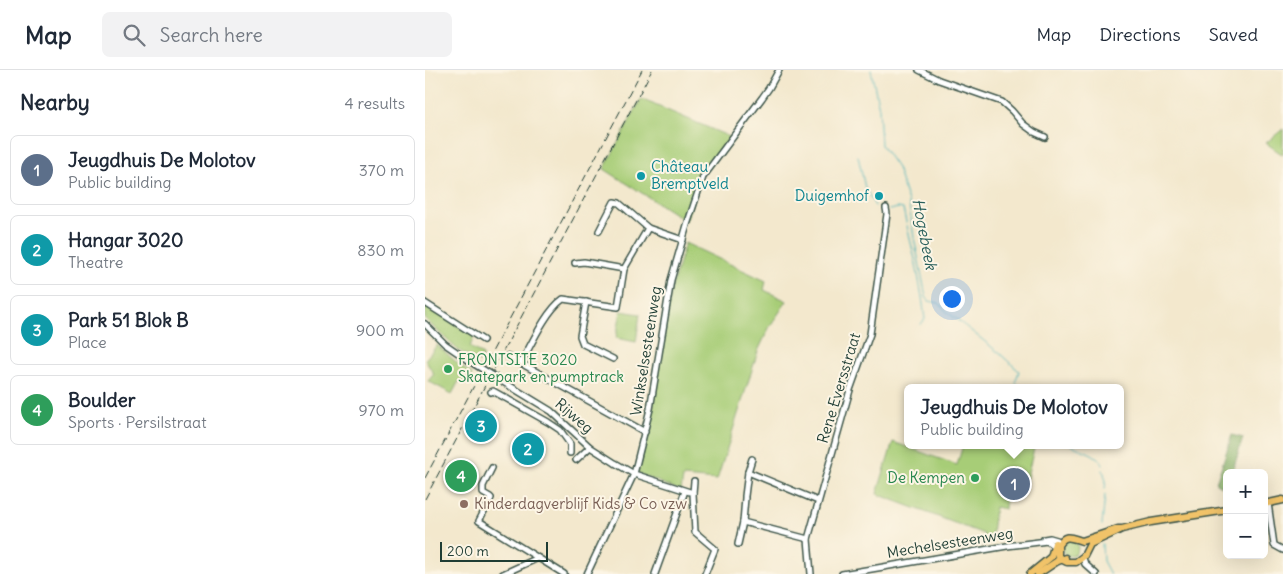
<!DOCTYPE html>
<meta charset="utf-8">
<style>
body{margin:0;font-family:Delius,sans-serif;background:#f2f2f3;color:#1f2937}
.controls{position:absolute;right:15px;bottom:15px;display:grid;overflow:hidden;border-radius:8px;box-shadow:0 5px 20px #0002}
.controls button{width:45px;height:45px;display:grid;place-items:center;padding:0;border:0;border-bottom:1px solid #e0e1e3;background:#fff;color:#1f2937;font:25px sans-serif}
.scale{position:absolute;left:15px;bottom:12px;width:108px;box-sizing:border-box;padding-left:5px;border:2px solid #1f3d34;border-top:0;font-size:14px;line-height:18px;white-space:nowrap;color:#1f3d34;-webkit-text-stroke:4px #fcf5e5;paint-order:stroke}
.you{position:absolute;left:526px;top:228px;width:18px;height:18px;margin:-12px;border:4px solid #fff;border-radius:50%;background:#1a73e8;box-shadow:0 0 0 8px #1a73e833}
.badge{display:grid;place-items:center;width:32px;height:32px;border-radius:50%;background:#d1495b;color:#fff;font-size:16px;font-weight:700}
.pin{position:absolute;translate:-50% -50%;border:2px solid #fff;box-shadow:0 1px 5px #0006}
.popup{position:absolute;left:479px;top:314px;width:220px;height:65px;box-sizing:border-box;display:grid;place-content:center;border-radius:8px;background:#fff;filter:drop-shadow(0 1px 4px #0005);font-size:16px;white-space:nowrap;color:#747a83}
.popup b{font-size:19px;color:#1f2937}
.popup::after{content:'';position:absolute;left:50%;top:100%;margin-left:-10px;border:10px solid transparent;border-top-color:#fff}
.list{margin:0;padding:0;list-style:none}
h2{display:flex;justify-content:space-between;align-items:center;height:65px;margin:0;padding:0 20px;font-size:21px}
h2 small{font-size:16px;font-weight:400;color:#747a83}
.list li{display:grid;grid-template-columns:32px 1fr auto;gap:15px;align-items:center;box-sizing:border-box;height:70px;margin:0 10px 10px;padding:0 10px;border:1px solid #e0e1e3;border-radius:8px}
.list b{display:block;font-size:19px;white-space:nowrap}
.list p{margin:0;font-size:16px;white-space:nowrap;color:#747a83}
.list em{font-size:16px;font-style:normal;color:#747a83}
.icon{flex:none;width:28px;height:28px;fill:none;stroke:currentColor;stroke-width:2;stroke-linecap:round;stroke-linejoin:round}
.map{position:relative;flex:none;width:858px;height:504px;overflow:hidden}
header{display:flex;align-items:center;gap:30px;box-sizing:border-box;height:70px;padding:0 25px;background:#fff;border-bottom:1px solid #e0e1e3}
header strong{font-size:24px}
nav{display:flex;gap:28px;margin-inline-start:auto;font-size:18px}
.search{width:350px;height:45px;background:#f2f2f3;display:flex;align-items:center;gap:12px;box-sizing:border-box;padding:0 18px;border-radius:8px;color:#747a83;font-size:19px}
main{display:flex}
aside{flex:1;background:#fff}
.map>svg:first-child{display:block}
</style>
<header>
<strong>Map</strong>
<div class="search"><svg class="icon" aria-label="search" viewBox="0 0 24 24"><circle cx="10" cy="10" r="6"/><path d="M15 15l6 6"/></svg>Search here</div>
<nav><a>Map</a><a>Directions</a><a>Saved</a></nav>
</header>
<main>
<aside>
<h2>Nearby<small>4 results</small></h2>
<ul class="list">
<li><span class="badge" style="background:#5c6f8a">1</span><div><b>Jeugdhuis De Molotov</b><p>Public building</p></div><em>370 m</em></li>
<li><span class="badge" style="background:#0f9aa8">2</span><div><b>Hangar 3020</b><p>Theatre</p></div><em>830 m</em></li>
<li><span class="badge" style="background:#0f9aa8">3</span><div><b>Park 51 Blok B</b><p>Place</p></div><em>900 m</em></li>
<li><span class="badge" style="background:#2e9e5b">4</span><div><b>Boulder</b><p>Sports · Persilstraat</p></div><em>970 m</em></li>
</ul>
</aside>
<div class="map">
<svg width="858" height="504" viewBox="0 0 858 504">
<rect width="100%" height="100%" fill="#fcf5e5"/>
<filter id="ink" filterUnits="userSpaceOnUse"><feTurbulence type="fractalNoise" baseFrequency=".02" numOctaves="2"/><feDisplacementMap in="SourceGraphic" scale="10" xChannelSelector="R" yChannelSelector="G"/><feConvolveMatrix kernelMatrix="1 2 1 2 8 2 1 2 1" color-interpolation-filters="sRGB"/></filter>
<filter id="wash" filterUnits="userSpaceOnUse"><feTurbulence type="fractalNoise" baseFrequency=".0096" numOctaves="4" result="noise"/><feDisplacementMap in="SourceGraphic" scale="20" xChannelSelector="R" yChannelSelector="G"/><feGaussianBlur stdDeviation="1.12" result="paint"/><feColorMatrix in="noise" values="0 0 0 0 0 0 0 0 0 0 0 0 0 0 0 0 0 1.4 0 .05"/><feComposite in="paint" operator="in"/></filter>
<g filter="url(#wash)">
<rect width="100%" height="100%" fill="#f3e8cd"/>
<g fill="#a7cd77" stroke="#638556">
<path d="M216,29L305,67L276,106L261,151L179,99Z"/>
<path d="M858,59V85L841,73Z"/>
<path d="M260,173L341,211L339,220L362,231L345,256L333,281L292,410L258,407L256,421L212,403L226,349L246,220Z"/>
<path d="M0,234L49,266L45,277L58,285L54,292L33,280L4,253L0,248Z"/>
<path d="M196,241L215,244L211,272L191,268Z"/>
<path d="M12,275L38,298L47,304L42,314L34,311L27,324L3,311L9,304L0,290Z"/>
<path d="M468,372L532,395L538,375H610L599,418L581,414L580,439L570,437L566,472L557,475L559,464L452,424Z"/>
<circle cx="645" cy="478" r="8"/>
</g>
<path fill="#85b068" stroke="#52764e" d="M807,365L818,368L807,403H802V413L799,418L791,413Z"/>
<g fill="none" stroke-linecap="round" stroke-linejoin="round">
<g stroke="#41b1b9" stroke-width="1">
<path d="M446,0L454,38L456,75L472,98L484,135L489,168L501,227L504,231L514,233L521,241L573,282L594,301L590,313L599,318"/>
<path d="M433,86L440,118L450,136"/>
<path d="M464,140L473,138L478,139L491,194L497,227L500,249L496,254"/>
<path d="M646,375C656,380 674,384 678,395"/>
<path d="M678,400L681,411L680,419"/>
<path d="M677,455L680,425"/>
<path d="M677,474L678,491L685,504"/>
</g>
</g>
</g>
<g filter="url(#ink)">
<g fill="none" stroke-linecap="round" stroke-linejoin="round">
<g stroke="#3f574b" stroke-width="8">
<g id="minor">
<path d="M494,0L514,10L577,32L587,41L598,54L609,62L620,67"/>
<path d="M174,161L189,132L194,133L223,158L258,170"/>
<path d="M150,193L159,192L199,199L223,158"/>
<path d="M161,232L155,266L158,274L188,289"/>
<path d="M0,233L58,270"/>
<path d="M0,254L20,274L46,292"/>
<path d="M83,286L220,362"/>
<path d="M96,293C106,275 121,241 138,229L193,237L199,199"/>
<path d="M75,310L126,341L165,377L190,393L209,404L268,423"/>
<path d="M66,322L68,321L123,352L135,360L145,374V383"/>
<path d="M327,389L323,402L393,431"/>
<path d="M151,390L165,377"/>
<path d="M67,398L58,416V423L65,427L66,428L54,451L139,504"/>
<path d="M269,411L268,423L270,462L290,479L280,504"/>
<path d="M320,426L323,402"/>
<path d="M320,428L318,452L383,469"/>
<path d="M843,433L849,475L858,480"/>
<path d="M619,469L625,468L632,470"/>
<path d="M313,474L318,452"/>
<path d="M658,488L660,494L671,504"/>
<path d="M78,504L113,488"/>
<path d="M162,504L209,404L225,339L246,210L262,155L278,107L337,28L344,18L354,0"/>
<path d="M230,504L260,421"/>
<path d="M386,504L383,469L425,320L445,264L462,144L461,138"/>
<path d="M417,504L582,476L622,471L629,476"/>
</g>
</g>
<g stroke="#3f574b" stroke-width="9">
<g id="major">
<path d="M839,434L858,430"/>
<path d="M697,459H693L657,471C646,468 641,463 633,475V486L636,489L642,492H651L659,486L665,474L697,459L726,452L802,440"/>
<path d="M605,504L626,487L630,473"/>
<path d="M613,504L631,492L640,488"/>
</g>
</g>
<use href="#minor" stroke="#fff" stroke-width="5"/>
<use href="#major" stroke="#f1c369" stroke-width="6"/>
<g stroke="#1f3d34" stroke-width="1" stroke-dasharray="8 4" stroke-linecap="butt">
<path d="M0,408L217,0"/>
<path d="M0,429L227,0"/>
</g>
<g stroke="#3f574b" stroke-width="8" stroke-linecap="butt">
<path id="minor-bridge" d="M46,292L75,310"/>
</g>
<use href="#minor-bridge" stroke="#fff" stroke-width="5"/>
</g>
</g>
<g fill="#0f9aa8" stroke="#fcf5e5" stroke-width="2">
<circle cx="216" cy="106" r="5"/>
<circle cx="454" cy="126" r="5"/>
</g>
<g fill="#2e9e5b" stroke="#fcf5e5" stroke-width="2">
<circle cx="23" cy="299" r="5"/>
<circle cx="550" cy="408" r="5"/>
</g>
<circle fill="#8d6e63" stroke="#fcf5e5" stroke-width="2" cx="39" cy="434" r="5"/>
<g text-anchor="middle" stroke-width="4" stroke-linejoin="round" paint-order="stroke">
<g font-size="15" fill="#0d838f" stroke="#fcf5e5" text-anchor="start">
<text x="226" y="102">Château<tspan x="226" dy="17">Bremptveld</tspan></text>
<text x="444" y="131" text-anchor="end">Duigemhof</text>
</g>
<g font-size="15" fill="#1f3d34" stroke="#fcf5e5">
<text transform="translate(221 281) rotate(-81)" y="5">Winkselsesteenweg</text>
<text transform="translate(414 318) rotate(-73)" y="5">Rene Eversstraat</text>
<text transform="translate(149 346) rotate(41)" y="5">Rijweg</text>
<text transform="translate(525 473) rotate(-9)" y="5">Mechelsesteenweg</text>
</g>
<g font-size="15" fill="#27864d" stroke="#fcf5e5" text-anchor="start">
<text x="33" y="295">FRONTSITE 3020<tspan x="33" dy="17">Skatepark en pumptrack</tspan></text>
<text x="540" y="413" text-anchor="end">De Kempen</text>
</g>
<g font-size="15" fill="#785e54" stroke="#fcf5e5" text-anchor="start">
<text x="49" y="439">Kinderdagverblijf Kids &amp; Co vzw</text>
</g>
<g font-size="16" font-style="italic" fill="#29605c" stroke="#fcf5e5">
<text transform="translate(500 164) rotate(79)" y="6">Hogebeek</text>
</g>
</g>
</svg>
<div class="controls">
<button>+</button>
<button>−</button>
</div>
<div class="scale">200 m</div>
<div class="you"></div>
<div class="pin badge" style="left:589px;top:414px;background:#5c6f8a">1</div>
<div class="popup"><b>Jeugdhuis De Molotov</b>Public building</div>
<div class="pin badge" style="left:103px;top:379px;background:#0f9aa8">2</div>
<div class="pin badge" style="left:56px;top:356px;background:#0f9aa8">3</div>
<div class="pin badge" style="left:36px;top:406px;background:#2e9e5b">4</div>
</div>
</main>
